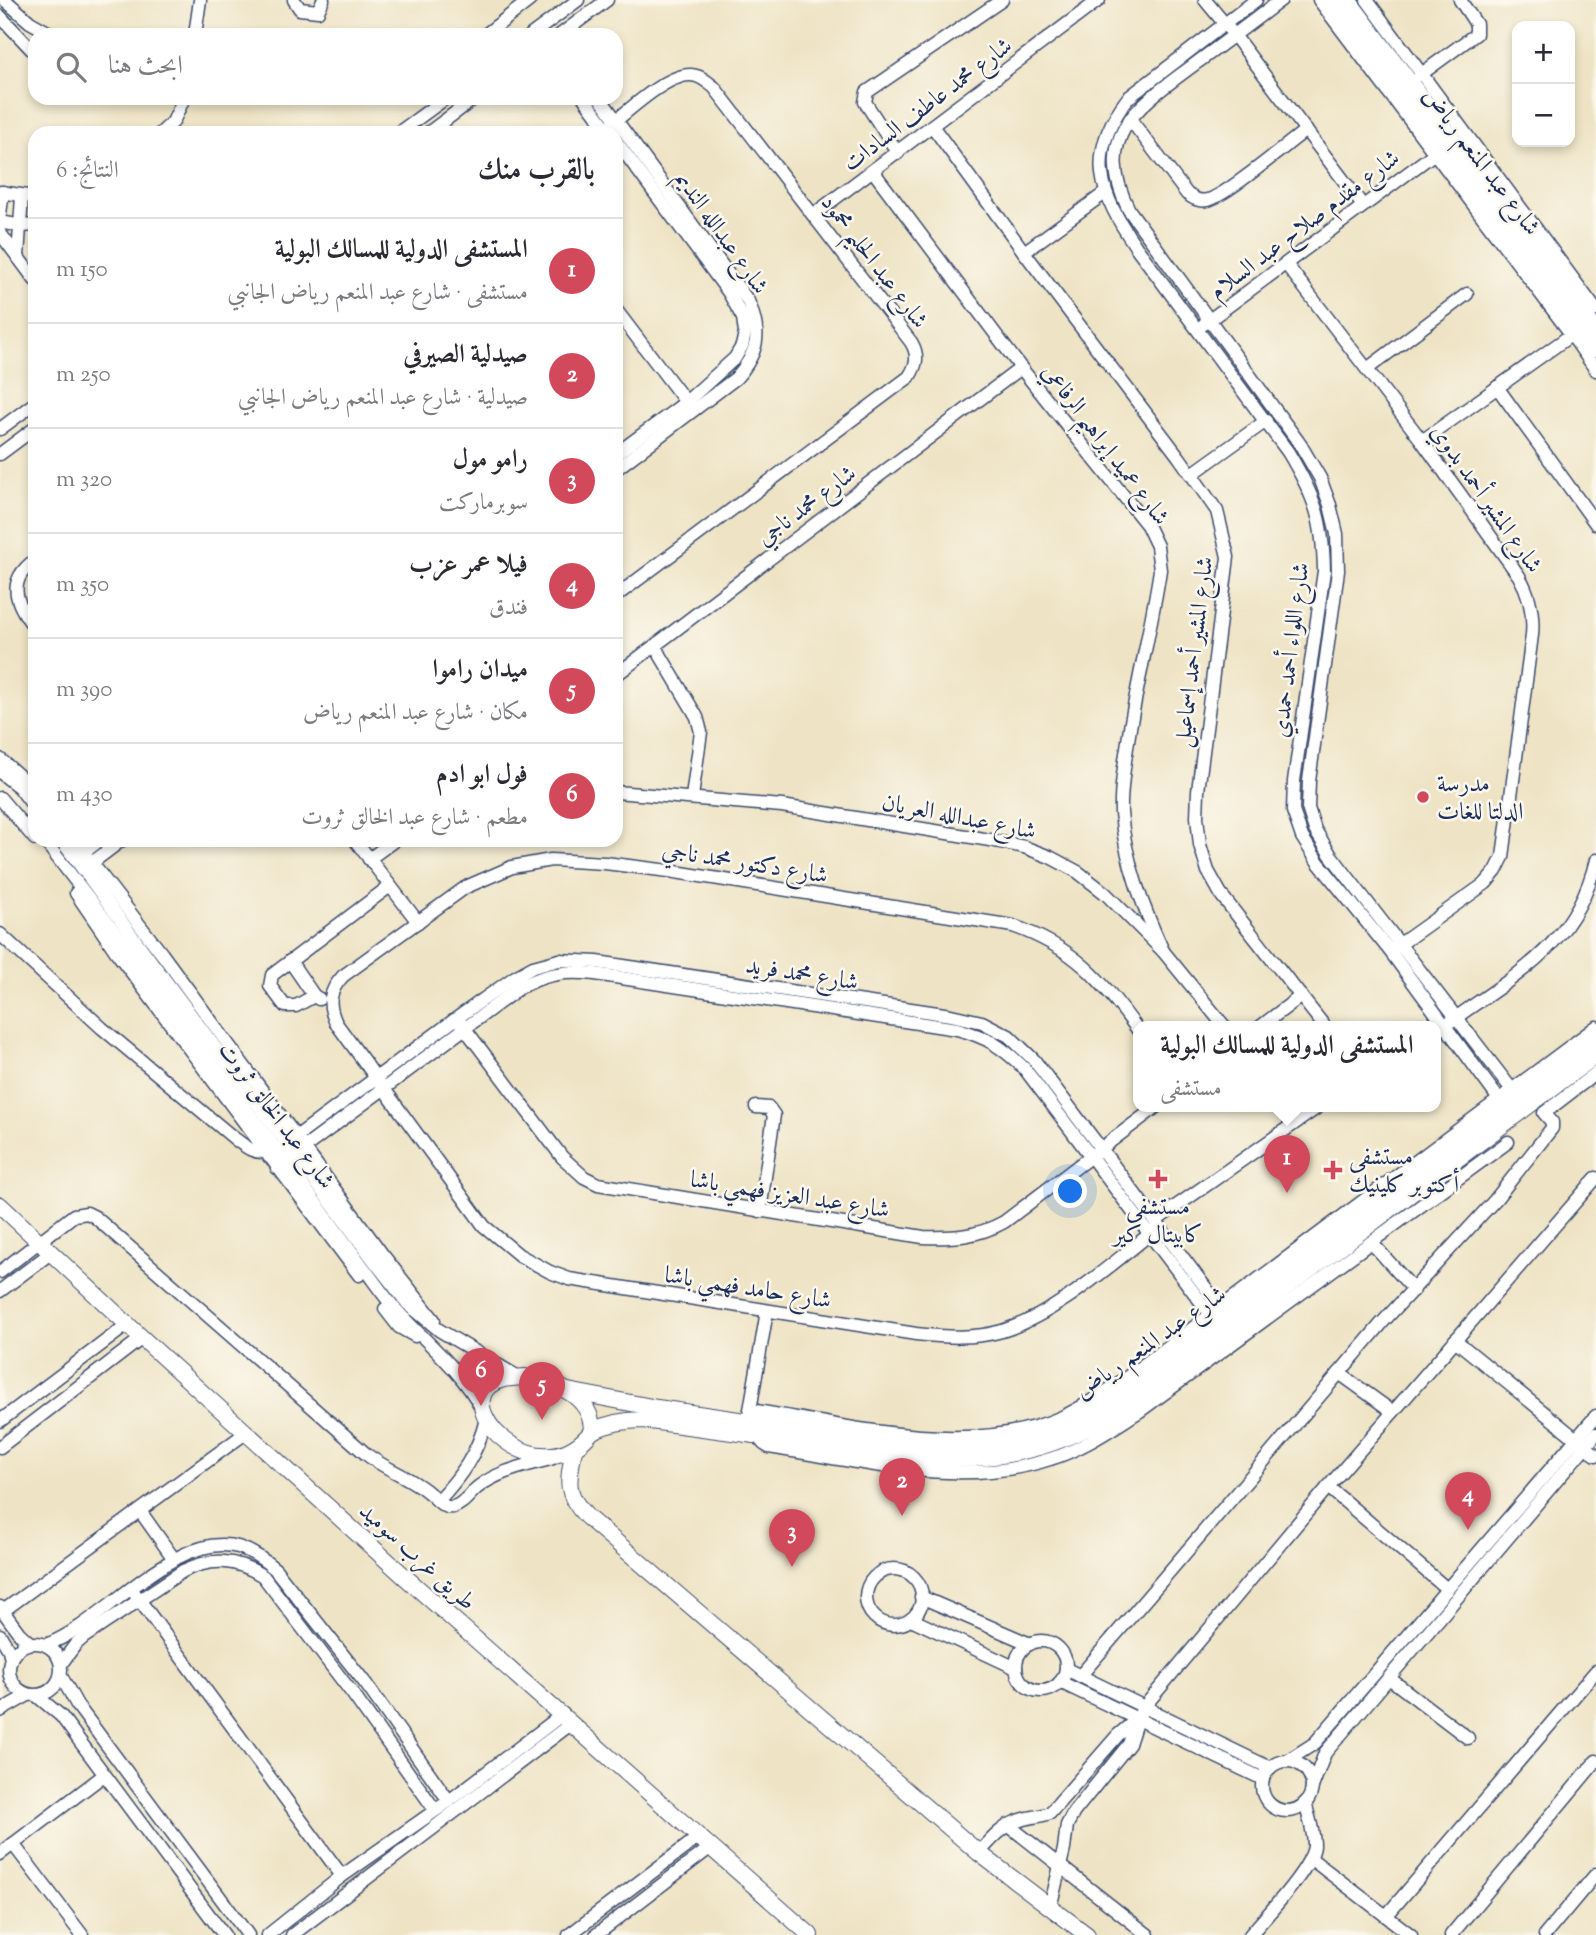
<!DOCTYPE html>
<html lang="ar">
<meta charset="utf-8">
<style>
body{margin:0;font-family:"Sorts Mill Goudy",Amiri,serif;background:#f7f7f7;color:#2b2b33;direction:rtl}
.controls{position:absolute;right:21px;top:21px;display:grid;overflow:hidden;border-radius:14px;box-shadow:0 4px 10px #0003}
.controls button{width:63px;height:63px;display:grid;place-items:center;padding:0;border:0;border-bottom:2px solid #e1e1e2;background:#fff;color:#2b2b33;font:35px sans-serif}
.you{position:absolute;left:1071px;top:1192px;width:24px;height:24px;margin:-18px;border:5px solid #fff;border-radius:50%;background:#1a73e8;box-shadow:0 0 0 10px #1a73e833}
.badge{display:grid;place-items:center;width:46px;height:46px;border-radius:50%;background:#d1495b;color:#fff;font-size:23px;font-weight:700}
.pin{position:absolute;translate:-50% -58px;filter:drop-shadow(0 2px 4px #0008)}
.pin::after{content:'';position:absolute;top:37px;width:24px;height:21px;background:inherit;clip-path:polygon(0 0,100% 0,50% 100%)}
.popup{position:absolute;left:1133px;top:1021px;width:308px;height:91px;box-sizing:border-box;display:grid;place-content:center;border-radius:14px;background:#fff;filter:drop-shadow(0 2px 5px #0005);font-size:23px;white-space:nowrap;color:#7c7c81}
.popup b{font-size:26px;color:#2b2b33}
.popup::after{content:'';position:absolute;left:50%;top:100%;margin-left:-14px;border:14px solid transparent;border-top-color:#fff}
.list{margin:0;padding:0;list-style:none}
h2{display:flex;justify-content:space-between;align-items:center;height:91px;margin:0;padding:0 28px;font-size:30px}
h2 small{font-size:23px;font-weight:400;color:#7c7c81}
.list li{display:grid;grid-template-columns:46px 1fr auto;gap:21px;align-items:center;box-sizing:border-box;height:105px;padding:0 28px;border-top:2px solid #e1e1e2}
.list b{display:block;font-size:26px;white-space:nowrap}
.list p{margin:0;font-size:23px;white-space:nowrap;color:#7c7c81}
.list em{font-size:23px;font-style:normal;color:#7c7c81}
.icon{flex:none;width:38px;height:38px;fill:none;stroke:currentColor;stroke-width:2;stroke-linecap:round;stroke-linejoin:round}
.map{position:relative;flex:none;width:1596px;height:1935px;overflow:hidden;direction:ltr}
.search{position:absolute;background:#fff;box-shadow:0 4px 10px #0003;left:28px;top:28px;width:595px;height:77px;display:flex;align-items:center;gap:18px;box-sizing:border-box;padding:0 24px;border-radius:21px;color:#7c7c81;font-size:26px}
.panel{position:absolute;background:#fff;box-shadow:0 4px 10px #0003;left:28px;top:126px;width:595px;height:721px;border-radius:21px;direction:rtl}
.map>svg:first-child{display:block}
</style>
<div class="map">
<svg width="1596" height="1935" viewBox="0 0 1596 1935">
<rect width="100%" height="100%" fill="#fbf7ec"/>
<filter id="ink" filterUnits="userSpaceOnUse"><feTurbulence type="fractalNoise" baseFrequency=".0143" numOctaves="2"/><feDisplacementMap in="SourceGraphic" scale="14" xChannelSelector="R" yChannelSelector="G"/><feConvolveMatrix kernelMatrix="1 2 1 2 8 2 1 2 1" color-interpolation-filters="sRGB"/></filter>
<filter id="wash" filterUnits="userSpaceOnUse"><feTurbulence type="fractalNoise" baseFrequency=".00686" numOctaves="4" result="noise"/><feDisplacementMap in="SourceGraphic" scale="28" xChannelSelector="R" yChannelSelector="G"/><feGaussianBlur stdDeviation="1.57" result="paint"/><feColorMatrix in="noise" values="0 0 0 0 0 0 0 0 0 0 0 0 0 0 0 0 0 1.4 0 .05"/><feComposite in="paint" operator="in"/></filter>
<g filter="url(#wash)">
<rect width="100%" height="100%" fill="#eee3c4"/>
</g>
<g filter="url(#ink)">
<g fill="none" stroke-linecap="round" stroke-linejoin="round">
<g stroke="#3b4a6d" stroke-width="15">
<g id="street">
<path d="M5,0L30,22L53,35"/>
<path d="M294,0L300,9L318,11L323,0"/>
<path d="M1205,0L1234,35L1363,206"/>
<path d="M1256,0L1128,98C1085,154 1099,193 1136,247L1288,452C1315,497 1323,519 1324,571L1294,781L1293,811L1302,837L1318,862L1390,951L1509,1113"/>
<path d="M1281,0C1253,21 1224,43 1195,64C1140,105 1091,134 1129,210L1300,444L1320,478L1330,505L1337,534L1338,571L1309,781L1308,808L1315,830L1330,854L1523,1104"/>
<path d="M1319,0L1571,334L1596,370"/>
<path d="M1367,0L1596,310"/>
<path d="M0,16L35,53"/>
<path d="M195,35L200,0"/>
<path d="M485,35L530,0"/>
<path d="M531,35L578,0"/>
<path d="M560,35L607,0"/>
<path d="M1420,75L1476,34V24L1460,0"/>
<path d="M584,98L610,133"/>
<path d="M600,98L748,301C762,333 759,352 736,378L616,469"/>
<path d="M1130,119L1187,194C1193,198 1199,202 1207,200C1224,198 1288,143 1306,130"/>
<path d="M933,127L1024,252L1179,457L1217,511L1228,557L1198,791L1197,817L1200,845L1208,871L1222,896L1325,1027"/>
<path d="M607,128C626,113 665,75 690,75C700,75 706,81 714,87L911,342C919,355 917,365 909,377L616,596"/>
<path d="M161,133L173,122L184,98"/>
<path d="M398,133L446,98"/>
<path d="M428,133L475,98"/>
<path d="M616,141L729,293L743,318L745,333L742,346L735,358L686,402L616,454"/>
<path d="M898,153L865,102L867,92L1002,0"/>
<path d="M873,171L1021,368L1147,525L1157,546L1160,570C1152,623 1139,675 1130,728C1126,755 1120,785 1121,813C1125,861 1143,907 1163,951"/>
<path d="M0,192L35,197"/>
<path d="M0,214L3,192"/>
<path d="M813,215L1099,0"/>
<path d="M0,222L22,226L35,225"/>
<path d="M0,233L35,280"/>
<path d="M1024,252L1105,193"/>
<path d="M18,257L22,196"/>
<path d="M1286,264L1422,441L1519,576C1530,595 1534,613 1532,635L1503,857L1496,871L1486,883L1396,947"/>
<path d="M616,310L689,406"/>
<path d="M1204,324L1435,153"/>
<path d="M1367,369L1467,294"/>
<path d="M1497,387L1596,524"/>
<path d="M0,429L35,403"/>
<path d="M1422,441L1578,330"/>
<path d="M0,454L35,428"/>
<path d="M1192,474L1266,421"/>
<path d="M35,560C6,581 15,603 35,628"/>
<path d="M655,646L697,717L701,732L692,797"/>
<path d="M616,675L1021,368"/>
<path d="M0,759L35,790"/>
<path d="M0,772L19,787L35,808"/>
<path d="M616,792L782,806L990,840L1024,847L1050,857L1078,872L1105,893L1163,951L1225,1027"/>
<path d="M0,798L35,839"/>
<path d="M44,840L141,966L364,1268C376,1284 387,1301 401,1315C430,1346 462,1371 482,1409"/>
<path d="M61,840L375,1262L408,1304L439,1330L518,1377"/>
<path d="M74,840L162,954L382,1254L434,1320"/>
<path d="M355,840L418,922"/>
<path d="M78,857L100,840"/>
<path d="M369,859L395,840"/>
<path d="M85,868L122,840"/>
<path d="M76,893L117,953L359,1275"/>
<path d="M0,934L102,1028L235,1139C245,1146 252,1153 265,1152"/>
<path d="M290,961L314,996L319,999"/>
<path d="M314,996L296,1006H285L270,986L272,975L390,886"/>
<path d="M460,1022L562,1157L584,1177L598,1184L923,1237C953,1238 977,1237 1004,1222L1156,1107"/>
<path d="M1260,1027L1301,996"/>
<path d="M1138,1030C1100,978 1075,948 1013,926L669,871L605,863L551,860L512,867L466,887L343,976C329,991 327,1004 336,1023L484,1226L519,1255L550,1272L569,1279L916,1334C945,1337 974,1339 1002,1331C1058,1314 1113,1262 1159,1227"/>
<path d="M1436,1032C1506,979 1574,952 1596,860"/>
<path d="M756,1107L769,1108L774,1115L760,1211"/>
<path d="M269,1157L457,1018L515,977L533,967L559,960L597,962L951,1015L982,1022L1009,1036L1034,1060L1242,1336"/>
<path d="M277,1168L519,988C545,973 566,971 595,974L957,1029C987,1037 1001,1046 1024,1068L1232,1343"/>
<path d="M1155,1221L1318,1107"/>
<path d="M1372,1243L1414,1290"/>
<path d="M0,1272L74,1215L87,1213L95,1217L366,1454C386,1470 413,1478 430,1494C437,1499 443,1509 453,1507C463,1505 470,1493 478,1487C500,1470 527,1466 553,1458"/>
<path d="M0,1291L52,1252"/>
<path d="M385,1309L399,1327L415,1336"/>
<path d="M1455,1340L1596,1455"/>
<path d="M1339,1373L1393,1412"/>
<path d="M750,1410C848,1425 968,1459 1062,1417C1084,1407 1103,1394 1122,1381L1596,1027"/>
<path d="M749,1416L767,1311"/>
<path d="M0,1421L127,1325"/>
<path d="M757,1436L764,1444L769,1447C860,1461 960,1489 1050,1459C1083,1449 1111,1429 1140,1411L1508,1142"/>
<path d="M0,1447L142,1338"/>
<path d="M1328,1487L1447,1589"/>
<path d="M438,1501C461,1476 478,1453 486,1419"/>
<path d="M140,1511L174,1559"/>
<circle cx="894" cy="1597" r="28"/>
<path d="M135,1594L342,1876"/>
<path d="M921,1597L1030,1644"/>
<path d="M0,1607L19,1633L30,1643"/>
<path d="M3,1611L247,1432"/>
<path d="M911,1619L1016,1668"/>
<path d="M0,1635L9,1650L11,1659"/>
<circle cx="1041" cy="1666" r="25"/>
<circle cx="35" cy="1669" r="26"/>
<path d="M46,1645C104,1624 174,1530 238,1547C252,1551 263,1559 275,1569L366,1684L449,1801"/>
<path d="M61,1664L75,1645L84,1637L183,1571C212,1557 236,1559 263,1576L352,1693L435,1810"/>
<path d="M1066,1669L1270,1768"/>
<path d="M61,1676L77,1705L248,1935"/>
<path d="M1080,1676L1382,1323L1495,1200L1552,1128V1122L1544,1113L1596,1073"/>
<path d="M1389,1678L1468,1738"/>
<path d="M1060,1682L1263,1779"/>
<path d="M37,1696L61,1716L224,1935"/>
<path d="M0,1711L28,1695"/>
<path d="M1287,1761L1315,1743L1596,1416"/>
<circle cx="1287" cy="1786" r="25"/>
<path d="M1312,1787L1325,1753L1596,1434"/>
<path d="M1008,1825L1148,1935"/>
<path d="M13,1844L82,1935"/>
<path d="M979,1853C990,1841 1001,1827 1018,1821C1028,1817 1039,1817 1050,1813L1118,1735L1137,1719"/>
<path d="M0,1854L104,1775"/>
<path d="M1310,1858L1411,1935"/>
<path d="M1050,1908L1064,1849L1067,1825L1074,1812L1129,1744L1137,1719L1144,1707L1328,1487L1596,1178"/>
<path d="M1387,1915L1596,1671"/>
<path d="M268,1935L342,1876L449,1801L563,1714"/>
<path d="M292,1935L572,1723"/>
<path d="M569,1935L700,1836"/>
<path d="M596,1935L711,1847"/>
<path d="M1250,1935C1265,1917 1312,1868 1314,1846C1314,1832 1309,1817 1305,1803"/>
<path d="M1451,1935L1596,1761"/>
<path d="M1545,1935L1596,1874"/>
</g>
</g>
<g stroke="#3b4a6d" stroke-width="18">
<g id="secondary">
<path d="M1332,0L1596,349"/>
<path d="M1348,0L1596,330"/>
<path d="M0,1205L142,1338L404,1576L810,1935"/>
<path d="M525,1377C556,1383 592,1395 592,1431C543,1495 456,1416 489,1386C499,1377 513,1378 525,1377Z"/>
<path d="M568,1391L657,1408L909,1445C1002,1453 1057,1439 1134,1386L1596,1039"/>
<path d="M592,1431C609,1423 624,1420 643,1420L931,1459C1017,1461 1069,1444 1140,1397L1596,1055"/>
<path d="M574,1450C568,1480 564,1494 587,1517L979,1853L1087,1935"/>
</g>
</g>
<use href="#street" stroke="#fff" stroke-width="12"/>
<use href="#secondary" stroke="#fff" stroke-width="16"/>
</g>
</g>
<g fill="#d1495b" stroke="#fbf7ec" stroke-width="2.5">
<circle cx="1423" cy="797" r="7"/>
<path d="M1329.5 1159.5h7v7h7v7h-7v7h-7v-7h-7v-7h7z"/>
<path d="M1154.5 1168.5h7v7h7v7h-7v7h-7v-7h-7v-7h7z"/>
</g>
<g text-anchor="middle" stroke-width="5" stroke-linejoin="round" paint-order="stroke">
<g font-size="24" fill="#1b2f5e" stroke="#fbf7ec">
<text transform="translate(927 104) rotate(-37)" y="8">شارع محمد عاطف السادات</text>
<text transform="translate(1482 161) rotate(53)" y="8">شارع عبد المنعم رياض</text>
<text transform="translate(1304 224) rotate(-37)" y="8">شارع مقدم صلاح عبد السلام</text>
<text transform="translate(722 232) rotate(55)" y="8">شارع عبدالله النديم</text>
<text transform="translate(875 261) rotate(53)" y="8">شارع عبد الحليم محمود</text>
<text transform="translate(1106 444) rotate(53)" y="8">شارع عميد إبراهيم الرفاعي</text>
<text transform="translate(1487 498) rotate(55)" y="8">شارع المشير أحمد بدوي</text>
<text transform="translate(806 505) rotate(-37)" y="8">شارع محمد ناجي</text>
<text transform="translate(1290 650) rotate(-83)" y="8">شارع اللواء أحمد حمدي</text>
<text transform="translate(1193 652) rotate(-83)" y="8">شارع المشير أحمد إسماعيل</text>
<text transform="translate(959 816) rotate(11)" y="8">شارع عبدالله العريان</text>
<text transform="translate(745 862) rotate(9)" y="8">شارع دكتور محمد ناجي</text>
<text transform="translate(802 973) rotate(9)" y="8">شارع محمد فريد</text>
<text transform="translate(277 1115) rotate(53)" y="8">شارع عبد الخالق ثروت</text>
<text transform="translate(790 1194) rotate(9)" y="8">شارع عبد العزيز فهمي باشا</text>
<text transform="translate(748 1287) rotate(9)" y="8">شارع حامد فهمي باشا</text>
<text transform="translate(1150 1342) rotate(-35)" y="8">شارع عبد المنعم رياض</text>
<text transform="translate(418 1556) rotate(42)" y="8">طريق غرب سوميد</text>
</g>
<g font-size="24" fill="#1b2f5e" stroke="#fbf7ec" text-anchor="start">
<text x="1437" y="791">مدرسة<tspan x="1437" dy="28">الدلتا للغات</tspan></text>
<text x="1349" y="1164">مستشفى<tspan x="1349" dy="28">أكتوبر كلينيك</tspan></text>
<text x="1158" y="1214" text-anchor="middle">مستشفى<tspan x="1158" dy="28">كابيتال كير</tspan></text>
</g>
</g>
</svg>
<div class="controls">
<button>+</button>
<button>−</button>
</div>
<div class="you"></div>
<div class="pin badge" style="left:1287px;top:1193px">1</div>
<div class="popup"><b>المستشفى الدولية للمسالك البولية</b>مستشفى</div>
<div class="pin badge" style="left:902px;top:1516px">2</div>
<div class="pin badge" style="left:792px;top:1567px">3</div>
<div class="pin badge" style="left:1468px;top:1530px">4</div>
<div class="pin badge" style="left:542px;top:1420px">5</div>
<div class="pin badge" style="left:481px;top:1406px">6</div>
<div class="search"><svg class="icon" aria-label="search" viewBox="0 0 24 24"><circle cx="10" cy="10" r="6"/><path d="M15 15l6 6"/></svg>ابحث هنا</div>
<section class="panel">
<h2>بالقرب منك<small>النتائج: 6</small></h2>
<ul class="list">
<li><span class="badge">1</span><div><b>المستشفى الدولية للمسالك البولية</b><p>مستشفى · شارع عبد المنعم رياض الجانبي</p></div><em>150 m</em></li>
<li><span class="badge">2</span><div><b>صيدلية الصيرفي</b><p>صيدلية · شارع عبد المنعم رياض الجانبي</p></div><em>250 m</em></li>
<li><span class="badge">3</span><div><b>رامو مول</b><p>سوبرماركت</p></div><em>320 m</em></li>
<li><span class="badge">4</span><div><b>فيلا عمر عزب</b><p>فندق</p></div><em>350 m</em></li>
<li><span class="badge">5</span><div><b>ميدان راموا</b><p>مكان · شارع عبد المنعم رياض</p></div><em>390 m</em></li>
<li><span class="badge">6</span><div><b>فول ابو ادم</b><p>مطعم · شارع عبد الخالق ثروت</p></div><em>430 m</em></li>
</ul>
</section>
</div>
